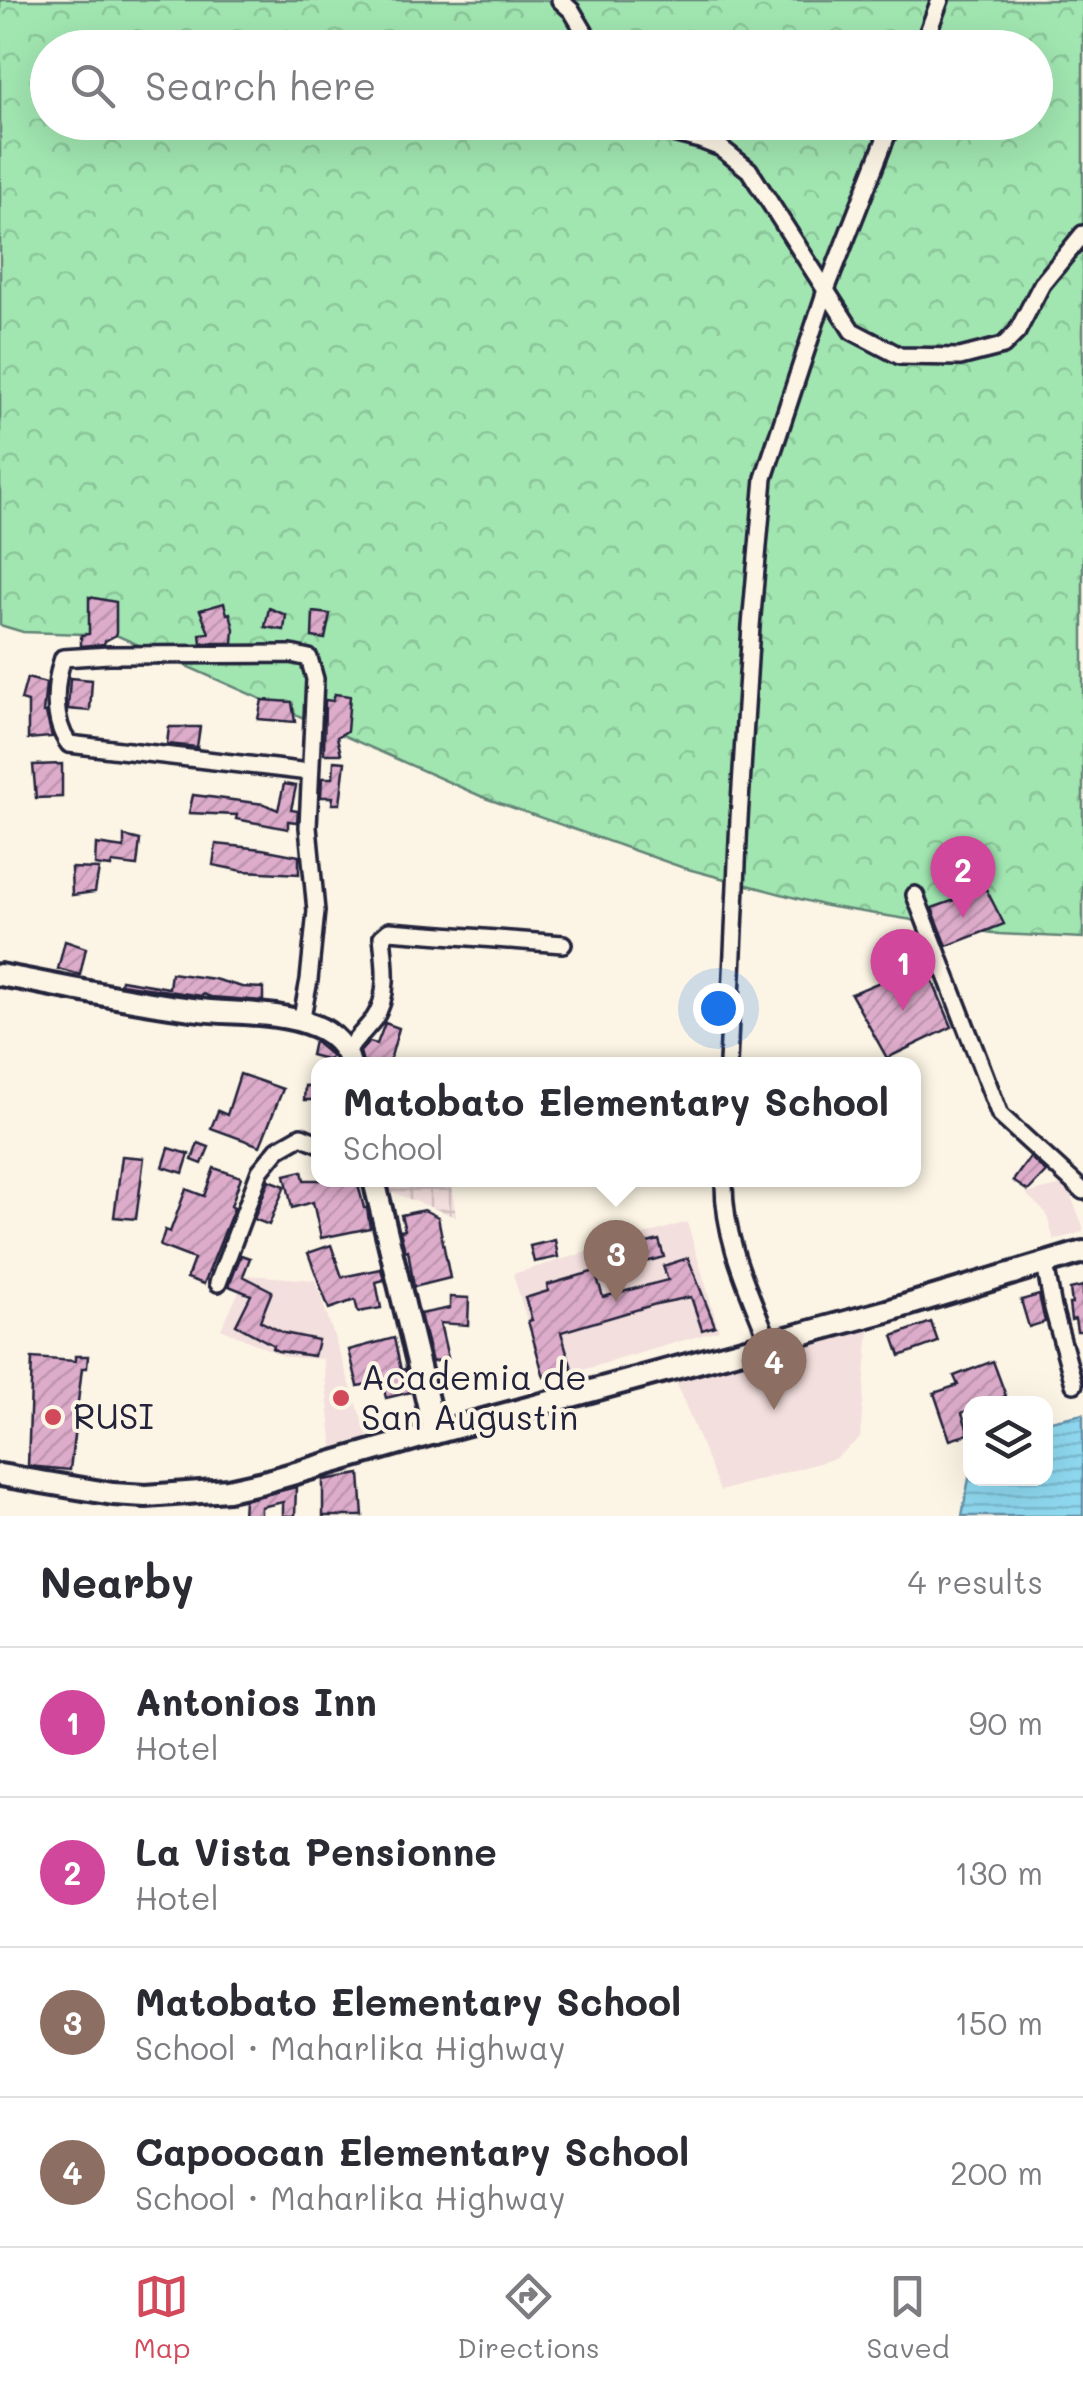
<!DOCTYPE html>
<meta charset="utf-8">
<style>
body{margin:0;font-family:Mali,sans-serif;background:#f7f7f7;color:#2b2b33}
.controls{position:absolute;right:30px;bottom:30px;display:grid;overflow:hidden;border-radius:20px;box-shadow:0 10px 40px #0002}
.controls button{width:90px;height:90px;display:grid;place-items:center;padding:0;border:0;border-bottom:2px solid #e1e1e2;background:#fff;color:#2b2b33;font:50px sans-serif}
.you{position:absolute;left:718px;top:1008px;width:35px;height:35px;margin:-25px;border:8px solid #fff;border-radius:50%;background:#1a73e8;box-shadow:0 0 0 15px #1a73e833}
.badge{display:grid;place-items:center;width:65px;height:65px;border-radius:50%;background:#d1495b;color:#fff;font-size:32px;font-weight:700}
.pin{position:absolute;translate:-50% -82px;filter:drop-shadow(0 2px 5px #0008)}
.pin::after{content:'';position:absolute;top:52px;width:35px;height:30px;background:inherit;clip-path:polygon(0 0,100% 0,50% 100%)}
.popup{position:absolute;left:311px;top:1057px;width:610px;height:130px;box-sizing:border-box;display:grid;place-content:center;border-radius:20px;background:#fff;filter:drop-shadow(0 2px 8px #0005);font-size:32px;white-space:nowrap;color:#7c7c81}
.popup b{font-size:38px;color:#2b2b33}
.popup::after{content:'';position:absolute;left:50%;top:100%;margin-left:-20px;border:20px solid transparent;border-top-color:#fff}
.list{margin:0;padding:0;list-style:none}
h2{display:flex;justify-content:space-between;align-items:center;height:130px;margin:0;padding:0 40px;font-size:42px}
h2 small{font-size:32px;font-weight:400;color:#7c7c81}
.list li{display:grid;grid-template-columns:65px 1fr auto;gap:30px;align-items:center;box-sizing:border-box;height:150px;padding:0 40px;border-top:2px solid #e1e1e2}
.list b{display:block;font-size:38px;white-space:nowrap}
.list p{margin:0;font-size:32px;white-space:nowrap;color:#7c7c81}
.list em{font-size:32px;font-style:normal;color:#7c7c81}
.icon{flex:none;width:55px;height:55px;fill:none;stroke:currentColor;stroke-width:2;stroke-linecap:round;stroke-linejoin:round}
.map{position:relative;flex:none;width:1083px;height:1516px;overflow:hidden}
.search{position:absolute;background:#fff;box-shadow:0 10px 40px #0002;left:30px;right:30px;top:30px;height:110px;display:flex;align-items:center;gap:25px;box-sizing:border-box;padding:0 35px;border-radius:55px;color:#7c7c81;font-size:38px}
.sheet{height:730px;background:#fff}
nav{display:flex;justify-content:space-around;align-items:center;box-sizing:border-box;height:140px;border-top:2px solid #e1e1e2;background:#fff;font-size:28px;color:#7c7c81}
nav a{display:grid;justify-items:center;gap:5px}
nav .on{color:#d1495b}
.map>svg:first-child{display:block}
</style>
<div class="map">
<svg width="1083" height="1516" viewBox="0 0 1083 1516">
<defs>
<pattern id="industrial-grid" width="8" height="8" patternUnits="userSpaceOnUse" patternTransform="scale(2.5)"><rect width="8" height="8" fill="#f3dfdd"/><path d="M0 4h8M4 0v8" fill="none" stroke="#d0bfbf"/></pattern>
<pattern id="forest-crowns" width="20" height="18" patternUnits="userSpaceOnUse" patternTransform="scale(2.5)"><rect width="20" height="18" fill="#a1e6b1"/><path d="M2 6a3 3 0 1 1 6 0M12 15a3 3 0 1 1 6 0" fill="none" stroke="#8ac599"/></pattern>
<pattern id="water-rules" width="6" height="5" patternUnits="userSpaceOnUse" patternTransform="scale(2.5)"><rect width="6" height="5" fill="#8fd9f0"/><path d="M0 2.5h6" fill="none" stroke="#7bbacf"/></pattern>
<pattern id="building-hatch" width="6" height="6" patternUnits="userSpaceOnUse" patternTransform="scale(2.5)"><rect width="6" height="6" fill="#ddaccb"/><path d="M-1 1l2-2M0 6l6-6M5 7l2-2" fill="none" stroke="#bd94af"/></pattern>
</defs>
<rect width="100%" height="100%" fill="#fcf5e5"/>
<filter id="ink" filterUnits="userSpaceOnUse"><feTurbulence type="fractalNoise" baseFrequency=".01" numOctaves="2"/><feDisplacementMap in="SourceGraphic" scale="20" xChannelSelector="R" yChannelSelector="G"/><feConvolveMatrix kernelMatrix="1 2 1 2 8 2 1 2 1" color-interpolation-filters="sRGB"/></filter>
<g filter="url(#ink)">
<g fill="#f3dfdd">
<path d="M1066,1184L1083,1226V1232L1054,1240L1046,1213L1026,1194Z"/>
<path d="M687,1222L719,1330L545,1381L513,1274Z"/>
<path d="M247,1275L315,1280L368,1437L333,1447L323,1359L286,1357L221,1329Z"/>
<path d="M869,1330L860,1438L836,1458L720,1491L676,1382Z"/>
</g>
<path fill="url(#industrial-grid)" d="M379,1180H451L456,1217L381,1188Z"/>
<path fill="url(#forest-crowns)" stroke="#628476" stroke-width="2.5" fill-rule="evenodd" d="M0,0H1083V938L999,934L826,906L684,868L485,798L116,635L23,632L0,625ZM48,48H1036V122H48Z"/>
<path fill="url(#water-rules)" stroke="#6390a8" stroke-width="2.5" d="M1083,1414V1516H962L970,1473V1478H1046V1422Z"/>
<g fill="url(#building-hatch)" stroke="#22223b" stroke-width="2.5">
<path d="M89,597L116,602V635L105,641L104,644L81,646V635L89,634Z"/>
<path d="M224,603L227,614L230,613L234,629L233,643H201L200,634L209,633L200,610Z"/>
<path d="M269,608L286,615L284,630L265,627Z"/>
<path d="M313,612L330,614L325,639L312,637Z"/>
<path d="M27,678L46,683L43,713H46L52,737L28,739V702L21,700Z"/>
<path d="M70,678L92,680L90,711L68,709Z"/>
<path d="M335,694L350,696L347,731L337,737L341,754H324L325,700L333,701Z"/>
<path d="M262,700L292,702L295,722L258,719Z"/>
<path d="M169,727H200L197,747L167,744Z"/>
<path d="M334,761L345,762L340,804H332L333,797H321L322,778H333Z"/>
<path d="M62,764V797L36,798L33,765Z"/>
<path d="M284,784L296,786L291,810L298,811L297,822L288,821V829L236,819L237,815L189,813L193,795L264,804L278,810Z"/>
<path d="M124,836L140,840L137,866L112,863L111,867L95,865L96,844L124,848Z"/>
<path d="M216,844L262,849L299,856V874L243,871L213,865Z"/>
<path d="M71,868L99,869L95,892L72,895Z"/>
<path d="M986,889L1004,924L947,946L932,908Z"/>
<path d="M65,941L86,948L80,975L58,969Z"/>
<path d="M925,963L952,1027L887,1058L851,994Z"/>
<path d="M171,973L214,979L242,987L263,988V1001L211,997L203,994L202,996L120,984L121,980L169,988Z"/>
<path d="M385,1023L399,1028L389,1064H373L363,1062L360,1052L369,1042L377,1044Z"/>
<path d="M314,1041L331,1055L330,1060L311,1055Z"/>
<path d="M240,1074L283,1089L260,1146L211,1128L218,1111L227,1115Z"/>
<path d="M318,1085V1100H304L305,1086Z"/>
<path d="M198,1143L209,1147L202,1164L192,1160Z"/>
<path d="M169,1148L189,1154L183,1173L163,1167Z"/>
<path d="M122,1156L144,1158L136,1219L114,1217Z"/>
<path d="M1030,1157L1046,1172L1028,1191L1013,1181Z"/>
<path d="M214,1168L241,1177L231,1206L234,1208L204,1284L187,1278L194,1259L160,1246L165,1230L170,1232L186,1189L204,1196Z"/>
<path d="M302,1171L304,1180H357L364,1208H367L370,1228L321,1238L313,1202L292,1208L285,1175Z"/>
<path d="M269,1180L285,1186L269,1225L254,1219Z"/>
<path d="M424,1210L438,1217L450,1278L414,1287L408,1250L405,1251L400,1231L405,1230L401,1215Z"/>
<path d="M555,1240L558,1257L534,1262L530,1246Z"/>
<path d="M659,1240L664,1257L628,1267L624,1249Z"/>
<path d="M331,1245L342,1277L381,1269L384,1280L376,1282L381,1308L358,1312L355,1300L329,1309L308,1253Z"/>
<path d="M241,1255L250,1258L243,1276L272,1291L260,1321L284,1333L318,1340L314,1356L278,1351L272,1348L273,1345L236,1325L251,1295L229,1286Z"/>
<path d="M688,1258L715,1326L702,1330L691,1297L656,1304L561,1332L572,1369L544,1377L528,1321L532,1320L525,1298L548,1291L547,1285L595,1271L603,1297L668,1280L663,1266Z"/>
<path d="M1083,1286V1331H1077L1075,1319L1071,1320L1069,1304H1072L1070,1289Z"/>
<path d="M1039,1295L1045,1322L1029,1327L1021,1300Z"/>
<path d="M450,1297L469,1298L468,1325L440,1323L448,1358L432,1362L420,1314L450,1308Z"/>
<path d="M931,1322L938,1342L900,1356L893,1336Z"/>
<path d="M394,1338L401,1370L405,1369L411,1392L386,1398L382,1381L358,1386L349,1350Z"/>
<path d="M75,1356H88L87,1368H82L70,1470L28,1466L32,1358L75,1361Z"/>
<path d="M993,1361L1006,1396L987,1404H970V1409L962,1413L969,1434L950,1440L934,1393L958,1385L954,1376Z"/>
<path d="M360,1474L363,1516H323V1480Z"/>
<path d="M296,1487L295,1516H283V1502L261,1507V1516H243L244,1500Z"/>
</g>
<g fill="none" stroke-linecap="round" stroke-linejoin="round">
<g stroke="#22223b" stroke-width="22">
<g id="street">
<path d="M560,0L572,11L594,48"/>
<path d="M922,48L940,0"/>
<path d="M654,122L662,130L700,140L721,148L749,170L852,331L900,356L960,357L1003,346L1017,332L1042,284L1083,234"/>
<path d="M915,895L1000,1115L1083,1191"/>
<path d="M301,1022L309,980L316,911L308,827L315,679L309,658L291,654L109,655L63,658C54,684 52,722 69,744L309,772"/>
<path d="M347,1051C355,1040 365,1030 374,1019C390,996 385,963 382,937L389,931L563,944"/>
<path d="M728,1064L739,819L751,626L764,478L826,290L892,122"/>
<path d="M724,1180C723,1238 748,1289 769,1342"/>
<path d="M1045,1264L1053,1308L1074,1384"/>
<path d="M218,1283L260,1171L278,1149L301,1136L318,1143"/>
</g>
</g>
<g stroke="#22223b" stroke-width="28">
<g id="secondary">
<path d="M0,975C64,987 128,1001 192,1009C232,1015 276,1010 315,1026C332,1033 346,1047 350,1064"/>
<path d="M374,1180L435,1433"/>
<path d="M0,1475L113,1494L146,1496L228,1490L264,1482L435,1433L887,1311L1083,1252"/>
</g>
</g>
<use href="#street" stroke="#fcf5e5" stroke-width="15"/>
<use href="#secondary" stroke="#fcf5e5" stroke-width="20"/>
</g>
</g>
<g fill="#d1495b" stroke="#fcf5e5" stroke-width="4">
<circle cx="341" cy="1398" r="10"/>
<circle cx="53" cy="1417" r="10"/>
</g>
<g text-anchor="middle" stroke-width="8" stroke-linejoin="round" paint-order="stroke">
<g font-size="35" fill="#22223b" stroke="#fcf5e5" text-anchor="start">
<text x="361" y="1390">Academia de<tspan x="361" dy="40">San Augustin</tspan></text>
<text x="73" y="1429">RUSI</text>
</g>
</g>
</svg>
<div class="controls">
<button><svg class="icon" aria-label="layers" viewBox="0 0 24 24"><path d="M12 4l9 5-9 5-9-5zM3 14l9 5 9-5"/></svg></button>
</div>
<div class="you"></div>
<div class="pin badge" style="left:903px;top:1011px;background:#d1479c">1</div>
<div class="pin badge" style="left:963px;top:918px;background:#d1479c">2</div>
<div class="pin badge" style="left:616px;top:1302px;background:#8d6e63">3</div>
<div class="popup"><b>Matobato Elementary School</b>School</div>
<div class="pin badge" style="left:774px;top:1410px;background:#8d6e63">4</div>
<div class="search"><svg class="icon" aria-label="search" viewBox="0 0 24 24"><circle cx="10" cy="10" r="6"/><path d="M15 15l6 6"/></svg>Search here</div>
</div>
<section class="sheet">
<h2>Nearby<small>4 results</small></h2>
<ul class="list">
<li><span class="badge" style="background:#d1479c">1</span><div><b>Antonios Inn</b><p>Hotel</p></div><em>90 m</em></li>
<li><span class="badge" style="background:#d1479c">2</span><div><b>La Vista Pensionne</b><p>Hotel</p></div><em>130 m</em></li>
<li><span class="badge" style="background:#8d6e63">3</span><div><b>Matobato Elementary School</b><p>School · Maharlika Highway</p></div><em>150 m</em></li>
<li><span class="badge" style="background:#8d6e63">4</span><div><b>Capoocan Elementary School</b><p>School · Maharlika Highway</p></div><em>200 m</em></li>
</ul>
</section>
<nav>
<a class="on"><svg class="icon" aria-label="map" viewBox="0 0 24 24"><path d="M3 6l6-2 6 2 6-2v14l-6 2-6-2-6 2zM9 4v14M15 6v14"/></svg>Map</a>
<a><svg class="icon" aria-label="directions" viewBox="0 0 24 24"><path d="M12 3l9 9-9 9-9-9zM9 14v-3h6M13 9l2 2-2 2"/></svg>Directions</a>
<a><svg class="icon" aria-label="saved" viewBox="0 0 24 24"><path d="M7 4h10v16l-5-4-5 4z"/></svg>Saved</a>
</nav>
